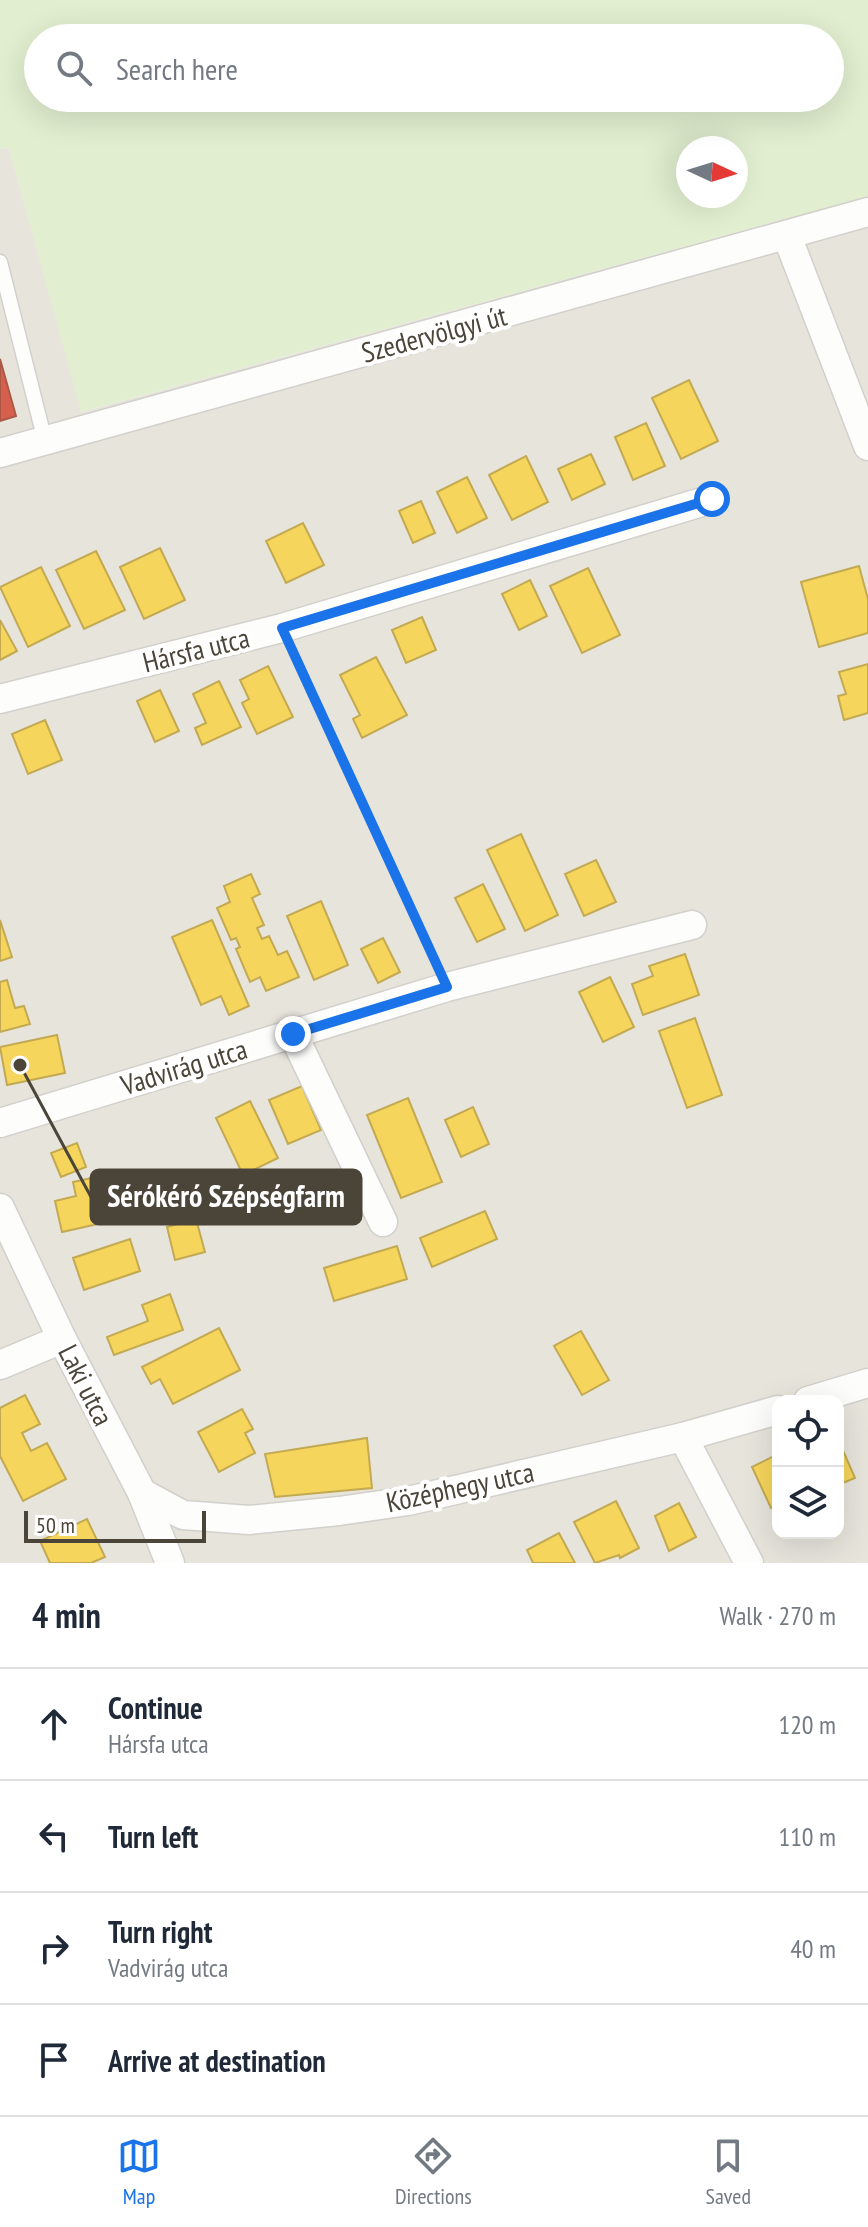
<!DOCTYPE html>
<meta charset="utf-8">
<style>
body{margin:0;font-family:"PT Sans Narrow",sans-serif;background:#f2f2f3;color:#1f2937}
.controls{position:absolute;right:24px;bottom:24px;display:grid;overflow:hidden;border-radius:16px;box-shadow:0 8px 32px #0002}
.controls button{width:72px;height:72px;display:grid;place-items:center;padding:0;border:0;border-bottom:2px solid #e0e1e3;background:#fff;color:#1f2937;font:40px sans-serif}
.compass{position:absolute;left:676px;top:136px;width:72px;height:72px;border-radius:50%;background:#fff;box-shadow:0 8px 32px #0002;rotate:94deg}
.scale{position:absolute;left:24px;bottom:20px;width:182px;box-sizing:border-box;padding-left:8px;border:4px solid #4b4439;border-top:0;font-size:22px;line-height:28px;white-space:nowrap;color:#4b4439;-webkit-text-stroke:6px #fff;paint-order:stroke}
.stop{position:absolute;width:24px;height:24px;margin:-18px;border:6px solid #1a73e8;border-radius:50%;background:#fff}
.stop.end{background:#1a73e8;border-color:#fff;box-shadow:0 2px 8px #0008}
.list{margin:0;padding:0;list-style:none}
h2{display:flex;justify-content:space-between;align-items:center;height:104px;margin:0;padding:0 32px;font-size:34px}
h2 small{font-size:26px;font-weight:400;color:#747a83}
.list li{display:grid;grid-template-columns:52px 1fr auto;gap:24px;align-items:center;box-sizing:border-box;height:112px;padding:0 32px;border-top:2px solid #e0e1e3}
.list b{display:block;font-size:30px;white-space:nowrap}
.list p{margin:0;font-size:26px;white-space:nowrap;color:#747a83}
.list em{font-size:26px;font-style:normal;color:#747a83}
.icon{flex:none;width:44px;height:44px;fill:none;stroke:currentColor;stroke-width:2;stroke-linecap:round;stroke-linejoin:round}
.map{position:relative;flex:none;width:868px;height:1563px;overflow:hidden}
.search{position:absolute;background:#fff;box-shadow:0 8px 32px #0002;left:24px;right:24px;top:24px;height:88px;display:flex;align-items:center;gap:20px;box-sizing:border-box;padding:0 28px;border-radius:44px;color:#747a83;font-size:30px}
.sheet{height:552px;background:#fff}
nav{display:flex;justify-content:space-around;align-items:center;box-sizing:border-box;height:112px;border-top:2px solid #e0e1e3;background:#fff;font-size:22px;color:#747a83}
nav a{display:grid;justify-items:center;gap:4px}
nav .on{color:#1a73e8}
.map>svg:first-child{display:block}
</style>
<div class="map">
<svg width="868" height="1563" viewBox="0 0 868 1563">
<rect width="100%" height="100%" fill="#f4f2ee"/>
<path fill="#e7e4dc" fill-rule="evenodd" d="M9,148L82,412L868,196V1563H0V149ZM778,1401H838V1533H778Z"/>
<path fill="#e1eecf" fill-rule="evenodd" d="M0,0H868V196L81,412L9,148L0,149ZM38,38H830V98H38ZM688,148H736V196H688Z"/>
<g fill="#f6d55c" stroke="#c3aa52" stroke-width="2">
<path d="M689,380L718,441L681,459L652,398Z"/>
<path d="M646,423L665,466L633,480L615,437Z"/>
<path d="M591,454L605,484L572,500L558,469Z"/>
<path d="M526,456L548,502L512,520L489,475Z"/>
<path d="M467,477L487,518L457,533L437,492Z"/>
<path d="M421,501L435,533L413,543L399,511Z"/>
<path d="M303,523L324,565L286,583L266,541Z"/>
<path d="M160,548L185,600L144,619L120,567Z"/>
<path d="M96,551L125,610L84,629L56,570Z"/>
<path d="M859,566L868,599V633L819,647L801,582Z"/>
<path d="M41,567L70,626L28,647L0,587Z"/>
<path d="M588,568L620,635L582,653L550,586Z"/>
<path d="M530,580L547,616L519,630L502,594Z"/>
<path d="M422,617L436,650L406,663L392,630Z"/>
<path d="M0,620L17,651L0,660Z"/>
<path d="M376,657L407,715L362,738L353,719L360,715L340,675Z"/>
<path d="M868,664V713L844,720L838,696L846,694L839,672Z"/>
<path d="M268,666L293,717L257,734L242,703L249,699L240,680Z"/>
<path d="M219,681L241,727L202,745L195,728L206,723L193,694Z"/>
<path d="M160,690L179,731L155,742L137,701Z"/>
<path d="M45,720L62,760L28,774L12,734Z"/>
<path d="M521,834L558,915L525,931L487,850Z"/>
<path d="M596,860L616,902L584,916L565,874Z"/>
<path d="M251,874L260,894L252,898L264,925L257,928L262,939L269,936L278,955L287,951L299,977L266,991L260,977L250,982L236,949L240,947L236,938L231,940L217,908L230,902L224,886Z"/>
<path d="M483,884L505,929L477,942L455,898Z"/>
<path d="M321,901L348,965L314,980L287,916Z"/>
<path d="M0,920L12,957L0,961Z"/>
<path d="M212,920L249,1006L229,1015L221,996L201,1005L172,937Z"/>
<path d="M383,938L400,972L378,983L361,949Z"/>
<path d="M685,954L699,995L643,1015L632,984L653,976L649,966Z"/>
<path d="M610,977L634,1027L603,1042L579,992Z"/>
<path d="M7,980L15,1008L24,1006L30,1024L0,1032V982Z"/>
<path d="M695,1018L722,1095L687,1108L659,1031Z"/>
<path d="M57,1035L65,1073L7,1085L0,1047Z"/>
<path d="M302,1086L321,1130L288,1144L269,1100Z"/>
<path d="M408,1098L442,1182L401,1198L367,1115Z"/>
<path d="M250,1101L278,1158L243,1175L216,1118Z"/>
<path d="M473,1107L489,1144L461,1157L445,1120Z"/>
<path d="M77,1143L86,1167L61,1177L51,1153Z"/>
<path d="M115,1173L125,1218L62,1232L55,1201L76,1196L73,1182Z"/>
<path d="M485,1211L497,1239L432,1267L420,1238Z"/>
<path d="M196,1219L205,1252L175,1260L167,1227Z"/>
<path d="M130,1239L140,1271L84,1290L73,1258Z"/>
<path d="M397,1246L407,1279L334,1301L324,1268Z"/>
<path d="M170,1294L183,1330L114,1355L107,1337L148,1321L142,1305Z"/>
<path d="M219,1328L240,1370L173,1404L160,1379L151,1384L142,1367Z"/>
<path d="M581,1331L609,1380L582,1395L554,1346Z"/>
<path d="M25,1395L40,1424L22,1433L31,1451L47,1443L66,1479L23,1501L0,1456V1408Z"/>
<path d="M242,1409L253,1429L245,1433L255,1453L219,1472L198,1432Z"/>
<path d="M367,1438L372,1488L275,1497L265,1454Z"/>
<path d="M838,1439L855,1478L838,1485Z"/>
<path d="M778,1454V1505L771,1508L752,1467Z"/>
<path d="M616,1501L639,1548L620,1558L619,1555L595,1563L574,1522Z"/>
<path d="M679,1503L696,1537L669,1551L655,1516Z"/>
<path d="M87,1519L105,1557L91,1563H50L40,1541Z"/>
<path d="M559,1533L575,1563H533L527,1550Z"/>
</g>
<path fill="#d6604d" stroke="#ac5847" stroke-width="2" d="M0,359L16,416L0,421Z"/>
<g fill="none" stroke-linecap="round" stroke-linejoin="round">
<g stroke="#d2d0cb" stroke-width="17">
<path id="lane" d="M0,262L45,441"/>
</g>
<g stroke="#d2d0cb" stroke-width="31">
<g id="street">
<path d="M787,236L868,446"/>
<path d="M0,453L868,212"/>
<path d="M0,699L282,628L712,499"/>
<path d="M293,1034L383,1222"/>
<path d="M0,1123L447,987L692,925"/>
<path d="M0,1208L62,1339L142,1493L170,1563"/>
<path d="M0,1365L62,1339"/>
<path d="M808,1401L868,1383"/>
<path d="M683,1437L749,1563"/>
<path d="M142,1493L183,1515L249,1520L339,1511L408,1501L683,1437L778,1410"/>
</g>
</g>
<path stroke="#d3d2cc" stroke-width="4" stroke-dasharray="4 4" stroke-linecap="butt" d="M293,652L436,963"/>
<use href="#lane" stroke="#fdfdfc" stroke-width="14"/>
<use href="#street" stroke="#fdfdfc" stroke-width="28"/>
</g>
<g fill="none" stroke-linecap="round" stroke-linejoin="round">
<path stroke="#1a73e8" stroke-width="10" d="M293,1034L447,987L282,628L712,499"/>
</g>
<g text-anchor="middle" stroke-width="8" stroke-linejoin="round" paint-order="stroke">
<g font-size="28" fill="#4b4439" stroke="#fff">
<text transform="translate(434 334) rotate(-15)" y="10">Szedervölgyi út</text>
<text transform="translate(196 650) rotate(-14)" y="10">Hársfa utca</text>
<text transform="translate(184 1067) rotate(-17)" y="10">Vadvirág utca</text>
<text transform="translate(86 1385) rotate(63)" y="10">Laki utca</text>
<text transform="translate(460 1487) rotate(-12)" y="10">Középhegy utca</text>
</g>
</g>
<path fill="none" stroke="#4b4439" stroke-width="3" d="M20 1065L91 1197"/>
<circle fill="#4b4439" stroke="#fff" stroke-width="3" cx="20" cy="1065" r="8"/>
<rect fill="#4b4439" stroke="#4b4439" stroke-width="3" x="91" y="1170" width="270" height="54" rx="8"/>
<g font-size="30" text-anchor="middle" font-weight="bold" fill="#fff">
<text x="226" y="1207">Sérókéró Szépségfarm</text>
</g>
</svg>
<div class="controls">
<button><svg class="icon" aria-label="locate" viewBox="0 0 24 24"><circle cx="12" cy="12" r="6"/><path d="M12 2v4M12 18v4M2 12h4M18 12h4"/></svg></button>
<button><svg class="icon" aria-label="layers" viewBox="0 0 24 24"><path d="M12 4l9 5-9 5-9-5zM3 14l9 5 9-5"/></svg></button>
</div>
<svg class="compass" viewBox="-18 -18 36 36"><path d="M0-13l5 13h-10z" fill="#e53935"/><path d="M0 13l5-13h-10z" fill="#747a83"/></svg>
<div class="scale">50 m</div>
<div class="stop" style="left:712px;top:499px"></div>
<div class="stop end" style="left:293px;top:1034px"></div>
<div class="search"><svg class="icon" aria-label="search" viewBox="0 0 24 24"><circle cx="10" cy="10" r="6"/><path d="M15 15l6 6"/></svg>Search here</div>
</div>
<section class="sheet">
<h2>4 min<small>Walk · 270 m</small></h2>
<ul class="list">
<li><svg class="icon" aria-label="ahead" viewBox="0 0 24 24"><path d="M12 20V5M6 11l6-6 6 6"/></svg><div><b>Continue</b><p>Hársfa utca</p></div><em>120 m</em></li>
<li><svg class="icon" aria-label="left" viewBox="0 0 24 24"><path d="M17 20v-9H6M10 6l-5 5 5 5"/></svg><div><b>Turn left</b></div><em>110 m</em></li>
<li><svg class="icon" aria-label="right" viewBox="0 0 24 24"><path d="M7 20v-9h11M14 6l5 5-5 5"/></svg><div><b>Turn right</b><p>Vadvirág utca</p></div><em>40 m</em></li>
<li><svg class="icon" aria-label="arrive" viewBox="0 0 24 24"><path d="M6 21V4h12l-3 4 3 4H6"/></svg><div><b>Arrive at destination</b></div></li>
</ul>
</section>
<nav>
<a class="on"><svg class="icon" aria-label="map" viewBox="0 0 24 24"><path d="M3 6l6-2 6 2 6-2v14l-6 2-6-2-6 2zM9 4v14M15 6v14"/></svg>Map</a>
<a><svg class="icon" aria-label="directions" viewBox="0 0 24 24"><path d="M12 3l9 9-9 9-9-9zM9 14v-3h6M13 9l2 2-2 2"/></svg>Directions</a>
<a><svg class="icon" aria-label="saved" viewBox="0 0 24 24"><path d="M7 4h10v16l-5-4-5 4z"/></svg>Saved</a>
</nav>
